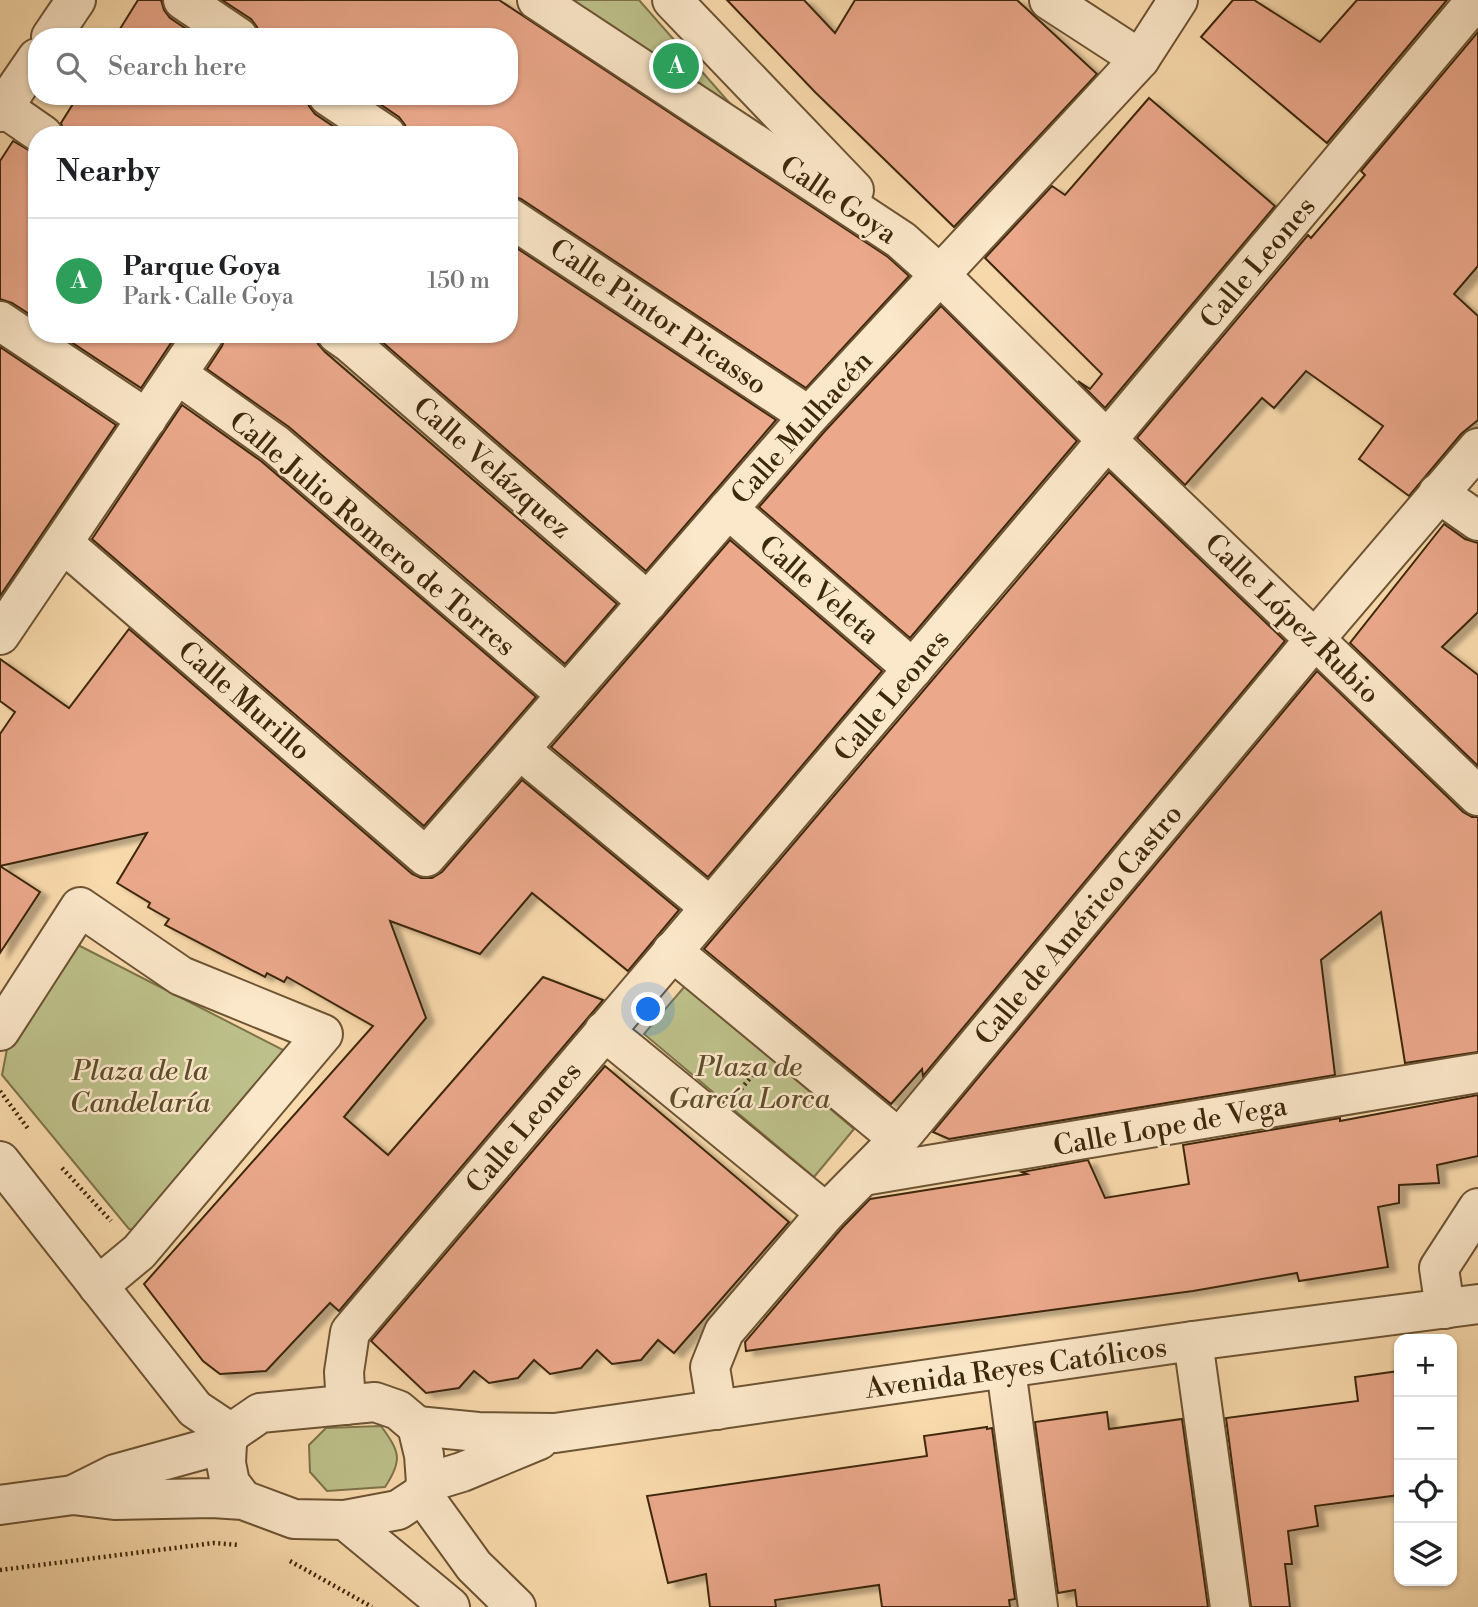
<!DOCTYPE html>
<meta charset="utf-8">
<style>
body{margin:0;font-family:"Libre Bodoni",serif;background:#f6f6f6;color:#202124}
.controls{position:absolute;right:21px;bottom:21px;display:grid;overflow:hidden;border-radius:14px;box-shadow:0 2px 5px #0004}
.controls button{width:63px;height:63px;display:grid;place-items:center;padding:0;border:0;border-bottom:2px solid #e0e0e0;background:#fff;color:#202124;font:35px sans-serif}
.you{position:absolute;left:649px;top:1010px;width:24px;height:24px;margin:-18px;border:5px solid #fff;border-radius:50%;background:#1a73e8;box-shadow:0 0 0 10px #1a73e833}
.badge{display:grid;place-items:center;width:46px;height:46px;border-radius:50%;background:#8f2418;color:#fff;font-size:23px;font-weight:700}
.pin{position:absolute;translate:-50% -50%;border:4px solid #fff;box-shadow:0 2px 7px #0006}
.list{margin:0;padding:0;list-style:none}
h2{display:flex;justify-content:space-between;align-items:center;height:91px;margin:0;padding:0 28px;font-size:30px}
h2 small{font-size:23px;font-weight:400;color:#757577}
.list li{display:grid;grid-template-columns:46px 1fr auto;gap:21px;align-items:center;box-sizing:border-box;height:126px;padding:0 28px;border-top:2px solid #e0e0e0}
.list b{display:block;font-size:26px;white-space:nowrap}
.list p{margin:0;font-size:23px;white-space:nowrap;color:#757577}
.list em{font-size:23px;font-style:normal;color:#757577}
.icon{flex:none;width:38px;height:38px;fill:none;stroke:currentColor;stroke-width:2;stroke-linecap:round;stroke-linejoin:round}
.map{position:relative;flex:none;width:1478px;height:1607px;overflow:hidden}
.search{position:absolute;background:#fff;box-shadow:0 2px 5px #0004;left:28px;top:28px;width:490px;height:77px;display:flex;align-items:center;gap:18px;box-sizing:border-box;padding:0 24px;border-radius:28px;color:#757577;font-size:26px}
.panel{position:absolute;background:#fff;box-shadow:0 2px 5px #0004;left:28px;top:126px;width:490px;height:217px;border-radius:28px}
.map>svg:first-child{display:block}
</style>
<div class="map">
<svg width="1478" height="1607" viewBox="0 0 1478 1607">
<defs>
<filter id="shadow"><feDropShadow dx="8" dy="4.5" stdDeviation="2" flood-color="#0004"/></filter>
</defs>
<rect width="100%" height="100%" fill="#f9daac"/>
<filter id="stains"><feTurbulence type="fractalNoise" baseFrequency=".00286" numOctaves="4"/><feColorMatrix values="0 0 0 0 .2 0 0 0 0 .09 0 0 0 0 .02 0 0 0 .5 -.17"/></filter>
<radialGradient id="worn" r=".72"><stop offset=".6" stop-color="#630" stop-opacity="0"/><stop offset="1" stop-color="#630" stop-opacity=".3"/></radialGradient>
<g fill="#bdc08a" stroke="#7e744a" stroke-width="2">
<path d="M557,0H639L755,132Z"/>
<path d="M78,945L293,1055L148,1231L129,1229L2,1075L7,1049Z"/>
<path d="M685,986L854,1129L814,1177L644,1034Z"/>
<path d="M381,1426C400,1452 403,1460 385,1487L327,1491L310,1472L309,1445L326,1428Z"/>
</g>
<g fill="#eba88b" stroke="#3e280b" stroke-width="2" filter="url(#shadow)">
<path d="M138,0H161L164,10L170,18L198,37H115Z"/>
<path d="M222,0H499L888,257L909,276L806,388L521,199L509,195V135H408L405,125L399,117L368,96H509V37H260L257,27L251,19Z"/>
<path d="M727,0H804L835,33L855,0H1017L1097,74L954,227L815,92Z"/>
<path d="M1233,0H1254L1320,42L1357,0H1447L1327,143L1201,37Z"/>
<path d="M1478,32V266L1454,294L1478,316V420L1461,434L1409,496L1359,459L1383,426L1306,371L1274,408L1262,398L1185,485L1137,438L1308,235L1311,238L1365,175L1361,171Z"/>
<path d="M78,96H306L309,106L315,114L346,135H65L61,123Z"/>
<path d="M1149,98L1275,206L1105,408L1078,381L1090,389L1102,374L985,258L1052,186L1065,195Z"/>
<path d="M13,141L37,155V319L12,303L0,299V161Z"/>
<path d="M509,243L776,420L646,571L373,334H509Z"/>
<path d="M941,306L1077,441L910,638L759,507L825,431Z"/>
<path d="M59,334H177L141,388Z"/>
<path d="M226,334H315L318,344L325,352L617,604L565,664L289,427L207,369L222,346Z"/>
<path d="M0,347L116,425L0,596Z"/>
<path d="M182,405L261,461L536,697L424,826L92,539Z"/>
<path d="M1109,472L1285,641L923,1076L922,1069L891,1104L704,949Z"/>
<path d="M1444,524L1465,539L1478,543V612L1442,647L1478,675V766L1350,643Z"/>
<path d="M730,540L882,671L708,877L551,747Z"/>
<path d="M129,629L412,874L421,878H432L442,872L522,780L679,910L628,971L532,893L480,954L390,921L426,1018L344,1117L388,1155L543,977L603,1000L339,1311L330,1303L266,1371L220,1374L203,1361L144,1284L373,1026L287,977L284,982L267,973L265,977L165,925L169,919L148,907L150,903L117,883L147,833L0,866L40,892L0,953V734L15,712L0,701V659L69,708Z"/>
<path d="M1317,671L1463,812L1472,817H1478V1052L1405,1063L1381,912L1321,960L1335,1075L949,1139L933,1132Z"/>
<path d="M605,1066L789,1222L674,1353L658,1340L641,1360L612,1364L597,1350L581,1368L550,1374L534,1360L518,1378L489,1383L474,1371L459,1388L426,1393L371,1341Z"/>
<path d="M1478,1095V1156L1437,1165L1439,1183L1399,1185V1203L1378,1207L1388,1267L1299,1281L1297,1273L1193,1291L746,1351L745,1342L842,1228L870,1199L1027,1174L1022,1172L1088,1160L1105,1198L1189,1184L1183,1145L1340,1118V1121Z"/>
<path d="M1399,1371V1495L1315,1506L1318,1526L1288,1531L1292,1564H1285L1290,1607H1251L1226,1418L1358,1401L1355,1377Z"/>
<path d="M1107,1412L1109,1429L1182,1419L1208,1607H1077L1075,1590L1058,1593L1035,1422Z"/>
<path d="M987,1427V1429L992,1428L1015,1599L1009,1600L1010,1607H882L879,1585L775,1600L776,1607H710L706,1574L668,1583L647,1496L927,1456L924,1436Z"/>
</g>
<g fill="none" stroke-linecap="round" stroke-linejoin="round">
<g stroke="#6d5433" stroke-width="42">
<g id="minor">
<path d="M183,0L238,37"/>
<path d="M537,0L901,240L939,274L1107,440L1478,796"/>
<path d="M672,0L854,190"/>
<path d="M1049,0L1140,59"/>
<path d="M51,37L76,0"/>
<path d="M328,96L386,135"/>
<path d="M0,105L43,135"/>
<path d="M0,112L37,58"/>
<path d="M509,217L809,416"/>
<path d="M0,321L147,419"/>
<path d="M337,334L350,343L648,602"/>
<path d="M177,374L275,444L567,695"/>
<path d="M1438,493L1478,521"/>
<path d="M728,509L913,669"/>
<path d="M63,543L426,857L809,416L1140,59L1178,0"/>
<path d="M0,635L204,334"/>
<path d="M520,750L710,907"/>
<path d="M672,951L899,1139"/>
<path d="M0,1031L80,907L181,976L323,1034L139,1252L98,1286"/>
<path d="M604,1031L826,1213"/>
<path d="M0,1161L195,1409L231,1433"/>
<path d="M863,1176L1478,1073"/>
<path d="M1445,1309L1439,1268L1478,1208"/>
<path d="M1193,1341L1230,1607"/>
<path d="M1006,1369L1038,1607"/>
<path d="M346,1405L344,1372L350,1332L1107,440L1476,0"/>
<path d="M717,1410L710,1367L724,1332L826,1213L899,1139L1315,639L1478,448"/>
<path d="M417,1426L478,1432L555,1433L1193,1341L1478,1304"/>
<path d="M426,1483L462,1472L539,1440"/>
<path d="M422,1494L474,1566L516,1607"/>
<path d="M73,1495L115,1474L227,1443"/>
<path d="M0,1505L73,1495L114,1500L212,1498L243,1500L294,1519L345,1520L398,1510L422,1494L426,1483L424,1455L417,1426L398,1410L375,1402L260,1413L231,1433L227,1443L226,1463L230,1483L243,1500"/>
<path d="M345,1520L450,1607"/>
</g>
</g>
<g stroke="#3e280b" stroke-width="4.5" stroke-dasharray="2 3.5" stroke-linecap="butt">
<path d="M741,1089L755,1072"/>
<path d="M0,1091L29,1130"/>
<path d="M62,1168L111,1221"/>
<path d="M290,1561L372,1607"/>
<path d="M0,1570L214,1543L239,1545"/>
</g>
<use href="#minor" stroke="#fbe7c9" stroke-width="38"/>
</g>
<g text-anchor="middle" stroke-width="5" stroke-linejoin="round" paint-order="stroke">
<g font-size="28" fill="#3e280b" stroke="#fbe7c9">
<text transform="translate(839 199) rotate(34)" y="10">Calle Goya</text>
<text transform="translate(1257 262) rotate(-50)" y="10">Calle Leones</text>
<text transform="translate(659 316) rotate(34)" y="10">Calle Pintor Picasso</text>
<text transform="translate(801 427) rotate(-48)" y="10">Calle Mulhacén</text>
<text transform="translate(493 467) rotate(41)" y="10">Calle Velázquez</text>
<text transform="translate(373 533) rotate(40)" y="10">Calle Julio Romero de Torres</text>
<text transform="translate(820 589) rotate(41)" y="10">Calle Veleta</text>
<text transform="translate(1293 618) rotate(44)" y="10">Calle López Rubio</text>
<text transform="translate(891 695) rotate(-50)" y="10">Calle Leones</text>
<text transform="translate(245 700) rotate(41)" y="10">Calle Murillo</text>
<text transform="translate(1078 924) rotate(-50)" y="10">Calle de Américo Castro</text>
<text transform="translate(1170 1125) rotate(-10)" y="10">Calle Lope de Vega</text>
<text transform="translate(523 1127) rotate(-50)" y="10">Calle Leones</text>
<text transform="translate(1016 1367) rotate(-8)" y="10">Avenida Reyes Católicos</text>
</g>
<g font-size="28" font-style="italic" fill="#5e4e2b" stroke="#fbe7c9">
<text x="749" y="1076">Plaza de<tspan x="749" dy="32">García Lorca</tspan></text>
<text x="140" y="1080">Plaza de la<tspan x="140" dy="32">Candelaría</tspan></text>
</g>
</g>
<rect width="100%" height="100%" filter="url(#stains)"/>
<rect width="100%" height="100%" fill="url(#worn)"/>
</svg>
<div class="controls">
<button>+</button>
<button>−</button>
<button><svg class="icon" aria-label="locate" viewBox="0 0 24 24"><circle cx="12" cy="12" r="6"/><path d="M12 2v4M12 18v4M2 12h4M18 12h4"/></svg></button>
<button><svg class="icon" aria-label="layers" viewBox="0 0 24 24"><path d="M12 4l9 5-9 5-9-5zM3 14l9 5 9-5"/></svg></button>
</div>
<div class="you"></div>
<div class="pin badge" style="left:676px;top:66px;background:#2e9e5b">A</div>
<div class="search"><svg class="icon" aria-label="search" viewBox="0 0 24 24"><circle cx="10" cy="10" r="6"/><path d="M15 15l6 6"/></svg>Search here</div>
<section class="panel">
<h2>Nearby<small></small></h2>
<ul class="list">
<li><span class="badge" style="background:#2e9e5b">A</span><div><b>Parque Goya</b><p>Park · Calle Goya</p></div><em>150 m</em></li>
</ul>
</section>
</div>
